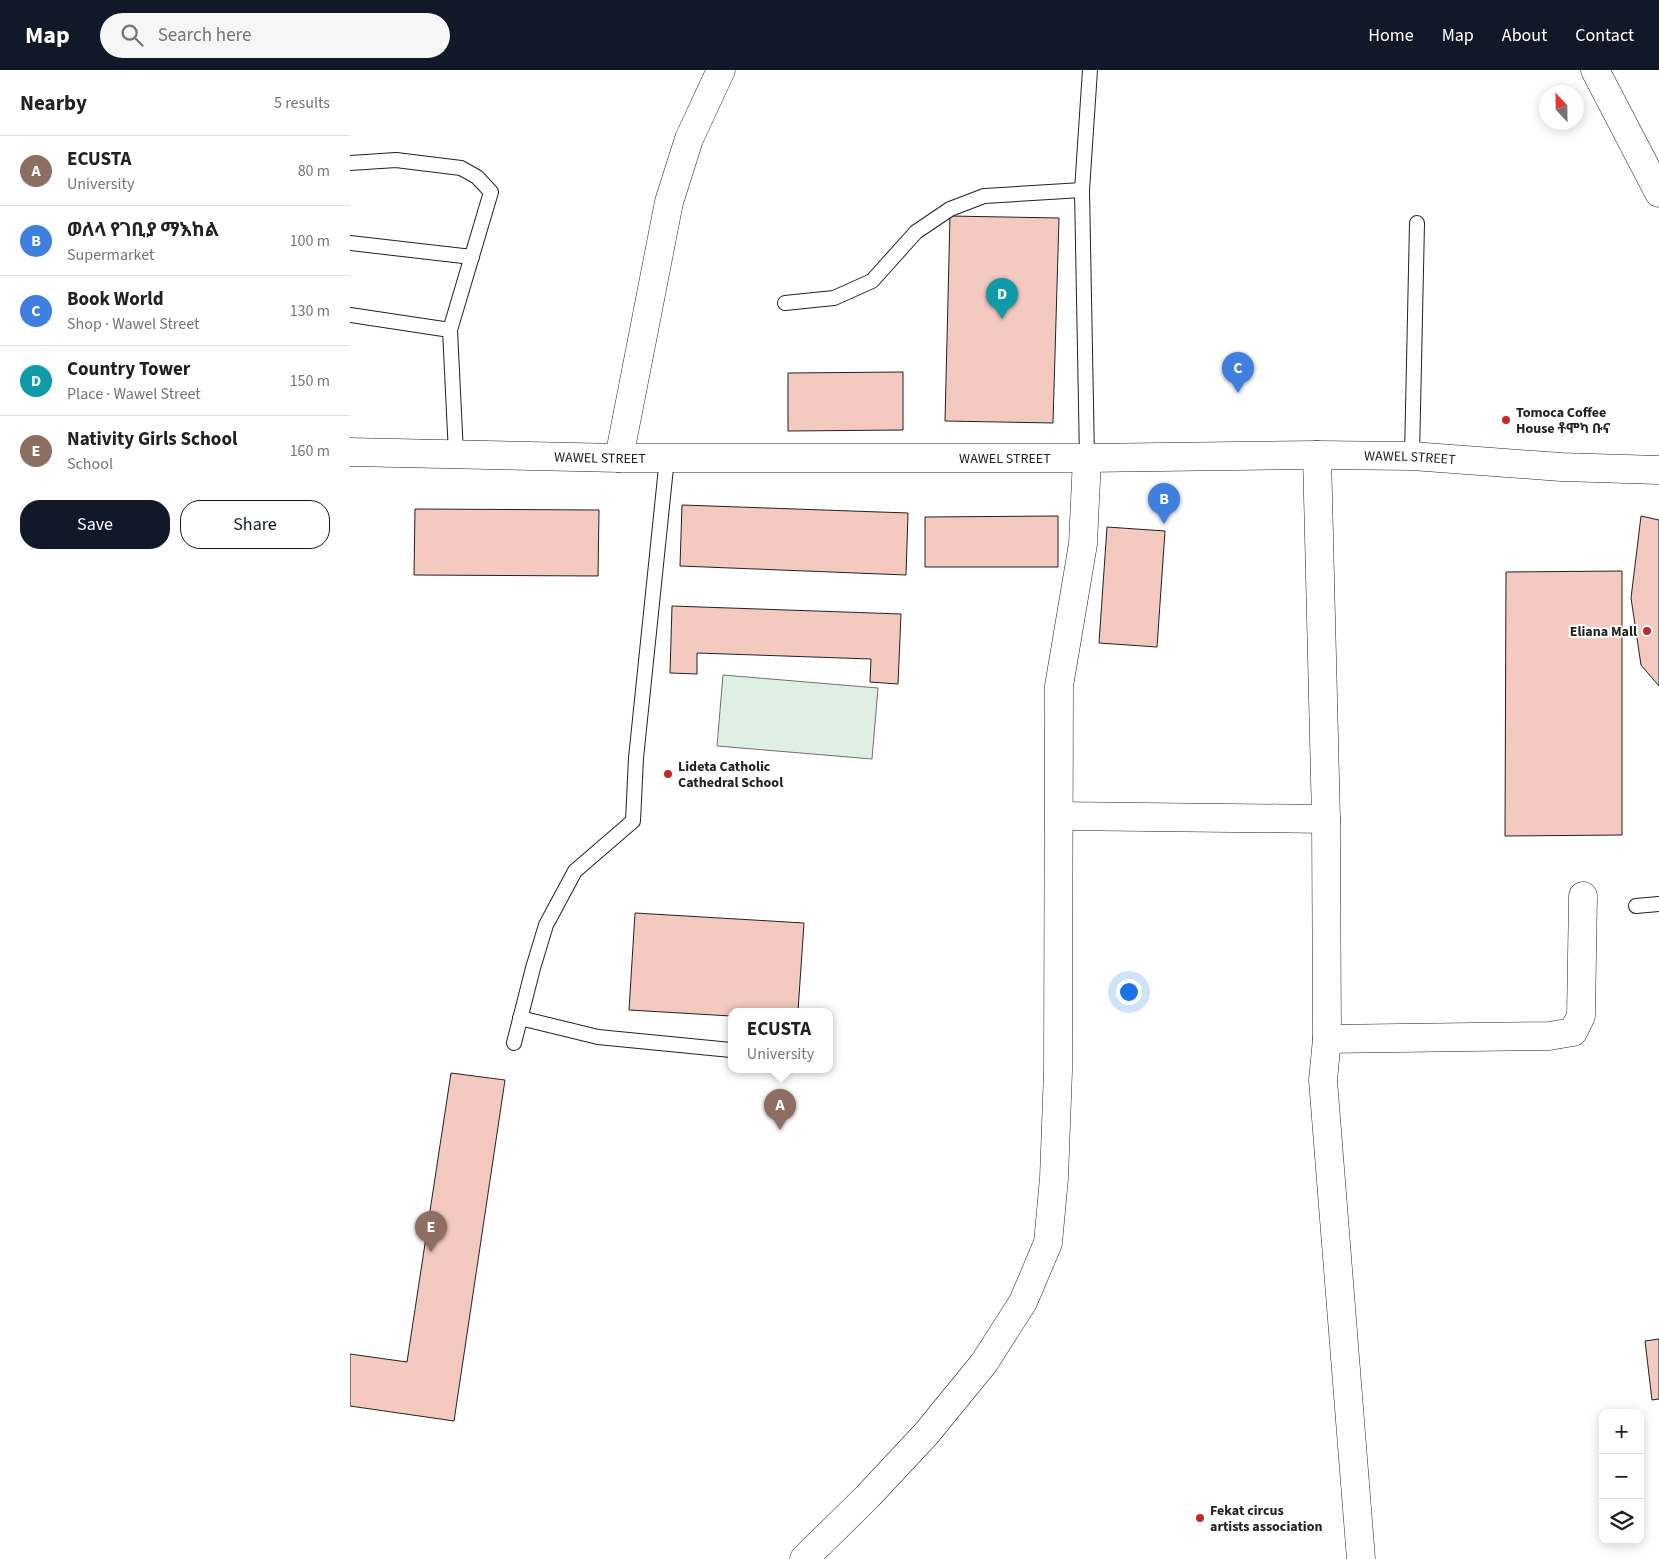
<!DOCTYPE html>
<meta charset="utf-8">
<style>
body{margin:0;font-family:"Source Sans 3","Noto Sans Ethiopic",sans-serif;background:#f6f6f6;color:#202124}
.controls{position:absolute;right:15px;bottom:15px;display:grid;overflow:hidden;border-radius:10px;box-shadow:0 2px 12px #0003}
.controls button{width:45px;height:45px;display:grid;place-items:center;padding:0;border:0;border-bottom:1px solid #e0e0e0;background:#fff;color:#202124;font:25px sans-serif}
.compass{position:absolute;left:1189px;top:15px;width:45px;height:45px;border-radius:50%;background:#fff;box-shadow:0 2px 12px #0003;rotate:338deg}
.you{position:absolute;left:778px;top:921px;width:18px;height:18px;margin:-12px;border:4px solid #fff;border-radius:50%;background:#1a73e8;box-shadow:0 0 0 8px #1a73e833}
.badge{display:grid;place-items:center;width:32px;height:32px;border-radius:50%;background:#111827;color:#fff;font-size:16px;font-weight:700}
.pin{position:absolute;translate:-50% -41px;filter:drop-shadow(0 1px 2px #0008)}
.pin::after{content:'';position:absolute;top:26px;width:18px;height:15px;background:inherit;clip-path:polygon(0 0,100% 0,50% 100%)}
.popup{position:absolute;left:378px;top:938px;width:105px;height:65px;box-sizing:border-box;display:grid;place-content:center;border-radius:10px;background:#fff;filter:drop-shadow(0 1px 4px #0005);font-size:16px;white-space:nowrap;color:#757577}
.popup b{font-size:19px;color:#202124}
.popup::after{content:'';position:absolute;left:50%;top:100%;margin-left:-10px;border:10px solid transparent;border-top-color:#fff}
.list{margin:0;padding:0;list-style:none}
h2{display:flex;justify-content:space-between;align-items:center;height:65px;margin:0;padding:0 20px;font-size:21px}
h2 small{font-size:16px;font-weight:400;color:#757577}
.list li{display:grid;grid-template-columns:32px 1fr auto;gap:15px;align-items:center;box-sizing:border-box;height:70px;padding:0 20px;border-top:1px solid #e0e0e0}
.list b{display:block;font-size:19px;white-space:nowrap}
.list p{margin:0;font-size:16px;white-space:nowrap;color:#757577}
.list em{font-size:16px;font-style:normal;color:#757577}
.actions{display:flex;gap:10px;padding:15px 20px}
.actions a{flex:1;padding:11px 0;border:1px solid #111827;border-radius:20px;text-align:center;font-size:18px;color:#111827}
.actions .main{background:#111827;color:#fff}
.icon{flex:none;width:28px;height:28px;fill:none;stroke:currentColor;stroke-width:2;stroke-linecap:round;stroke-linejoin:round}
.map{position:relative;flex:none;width:1309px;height:1489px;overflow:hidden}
header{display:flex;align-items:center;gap:30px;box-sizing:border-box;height:70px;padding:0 25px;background:#111827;color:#fff}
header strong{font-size:24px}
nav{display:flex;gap:28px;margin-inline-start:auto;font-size:18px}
.search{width:350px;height:45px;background:#f6f6f6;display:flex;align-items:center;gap:12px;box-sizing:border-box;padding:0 18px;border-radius:28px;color:#757577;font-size:19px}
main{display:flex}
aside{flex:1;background:#fff}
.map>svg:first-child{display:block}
</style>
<header>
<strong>Map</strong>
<div class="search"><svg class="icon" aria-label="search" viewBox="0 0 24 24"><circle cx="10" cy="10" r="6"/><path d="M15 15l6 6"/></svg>Search here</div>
<nav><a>Home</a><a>Map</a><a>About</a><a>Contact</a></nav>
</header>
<main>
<aside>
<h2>Nearby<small>5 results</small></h2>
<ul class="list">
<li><span class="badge" style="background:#8d6e63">A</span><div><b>ECUSTA</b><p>University</p></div><em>80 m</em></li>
<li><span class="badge" style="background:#3f7fe0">B</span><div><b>ወለላ የገቢያ ማእከል</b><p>Supermarket</p></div><em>100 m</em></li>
<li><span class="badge" style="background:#3f7fe0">C</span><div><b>Book World</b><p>Shop · Wawel Street</p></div><em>130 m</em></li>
<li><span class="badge" style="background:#0f9aa8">D</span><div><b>Country Tower</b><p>Place · Wawel Street</p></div><em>150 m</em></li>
<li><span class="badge" style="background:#8d6e63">E</span><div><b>Nativity Girls School</b><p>School</p></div><em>160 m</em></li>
</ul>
<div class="actions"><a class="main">Save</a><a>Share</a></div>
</aside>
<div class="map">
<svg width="1309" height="1489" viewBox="0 0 1309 1489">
<rect width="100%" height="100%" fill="#fff"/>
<path fill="#e0efe3" stroke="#6f6f6f" d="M373,605L528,618L522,689L367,676Z"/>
<g fill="#f3c9c0" stroke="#222">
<path d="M600,146L709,148L703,353L595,351Z"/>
<path d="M553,302V360L438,361V303Z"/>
<path d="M332,435L558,443L556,505L330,496Z"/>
<path d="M65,439L249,440L248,506L64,505Z"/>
<path d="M708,446V497H575V447Z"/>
<path d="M1291,446L1309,450V616L1291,595L1281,528Z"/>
<path d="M757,457L815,461L807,577L749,573Z"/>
<path d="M1272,501V765L1155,766L1156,502Z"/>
<path d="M322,536L551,544L548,614L520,612L521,589L347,583V604L320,603Z"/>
<path d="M285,843L454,853L448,941H381V946L279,940Z"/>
<path d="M101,1003L155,1010L104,1351L0,1336V1284L57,1292Z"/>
<path d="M1309,1269V1329L1302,1330L1295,1271Z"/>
</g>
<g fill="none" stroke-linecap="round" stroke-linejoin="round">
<g stroke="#222" stroke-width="16">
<g id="service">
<path d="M0,93L46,90L111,98L127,107L141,122L100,260L106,384"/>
<path d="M0,173L122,187"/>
<path d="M435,233L484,228L522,211L566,162L600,139L634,126L732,120"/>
<path d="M0,245L100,260"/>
<path d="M1062,386L1067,153"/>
<path d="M737,388L732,120L740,0"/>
<path d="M1286,836L1309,834"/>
<path d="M170,948L248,967L381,980"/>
<path d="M164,973L183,898L196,855L225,801L283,751L286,688L317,388"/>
</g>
</g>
<g stroke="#222" stroke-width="29">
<g id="minor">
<path d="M967,385L976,749L977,969L973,1010L1011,1489"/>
<path d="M269,388L319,132L339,69L371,0"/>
<path d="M709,746L976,749"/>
<path d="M977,969L1199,966L1223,962L1231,946L1233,826"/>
<path d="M454,1489L518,1426L576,1364L634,1293L673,1232L698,1173L704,1108L708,1001L709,616L733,474L737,388"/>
</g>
</g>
<g stroke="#222" stroke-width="29">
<g id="secondary">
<path id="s1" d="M0,382L269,388H737L967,385L1062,386L1211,397L1309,400"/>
</g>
</g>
<g stroke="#222" stroke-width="29">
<path id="primary" d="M1245,0L1309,123"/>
</g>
<use href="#service" stroke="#fff" stroke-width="14"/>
<use href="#minor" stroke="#fff" stroke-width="28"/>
<use href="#secondary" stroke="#fff" stroke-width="28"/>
<use href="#primary" stroke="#fff" stroke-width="28"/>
</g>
<g fill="#c62828" stroke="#fff" stroke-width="2">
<circle cx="1156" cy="350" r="5"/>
<circle cx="1297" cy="561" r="5"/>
<circle cx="318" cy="704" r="5"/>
<circle cx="850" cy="1448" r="5"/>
</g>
<g text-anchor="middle" stroke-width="4" stroke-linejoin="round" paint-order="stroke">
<g font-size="14" font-weight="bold" fill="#222" stroke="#fff" text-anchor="start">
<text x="1166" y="347">Tomoca Coffee<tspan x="1166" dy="16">House ቶሞካ ቡና</tspan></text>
<text x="1287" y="566" text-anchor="end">Eliana Mall</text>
<text x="328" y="701">Lideta Catholic<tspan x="328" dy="16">Cathedral School</tspan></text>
<text x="860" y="1445">Fekat circus<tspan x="860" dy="16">artists association</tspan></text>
</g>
<g font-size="14" fill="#222" stroke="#fff">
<text dy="5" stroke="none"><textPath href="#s1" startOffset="250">WAWEL STREET</textPath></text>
<text dy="5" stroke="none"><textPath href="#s1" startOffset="655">WAWEL STREET</textPath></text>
<text dy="5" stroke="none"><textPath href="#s1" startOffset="1060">WAWEL STREET</textPath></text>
</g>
</g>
</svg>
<div class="controls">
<button>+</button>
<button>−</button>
<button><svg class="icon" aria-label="layers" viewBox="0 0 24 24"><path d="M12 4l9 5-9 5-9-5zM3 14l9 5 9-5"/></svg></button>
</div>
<svg class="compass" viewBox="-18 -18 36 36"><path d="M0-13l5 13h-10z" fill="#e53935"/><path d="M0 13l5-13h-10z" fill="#757577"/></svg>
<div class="you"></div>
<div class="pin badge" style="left:430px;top:1060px;background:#8d6e63">A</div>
<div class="popup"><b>ECUSTA</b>University</div>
<div class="pin badge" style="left:814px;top:454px;background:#3f7fe0">B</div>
<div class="pin badge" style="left:888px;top:323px;background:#3f7fe0">C</div>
<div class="pin badge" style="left:652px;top:249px;background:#0f9aa8">D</div>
<div class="pin badge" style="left:81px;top:1182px;background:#8d6e63">E</div>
</div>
</main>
